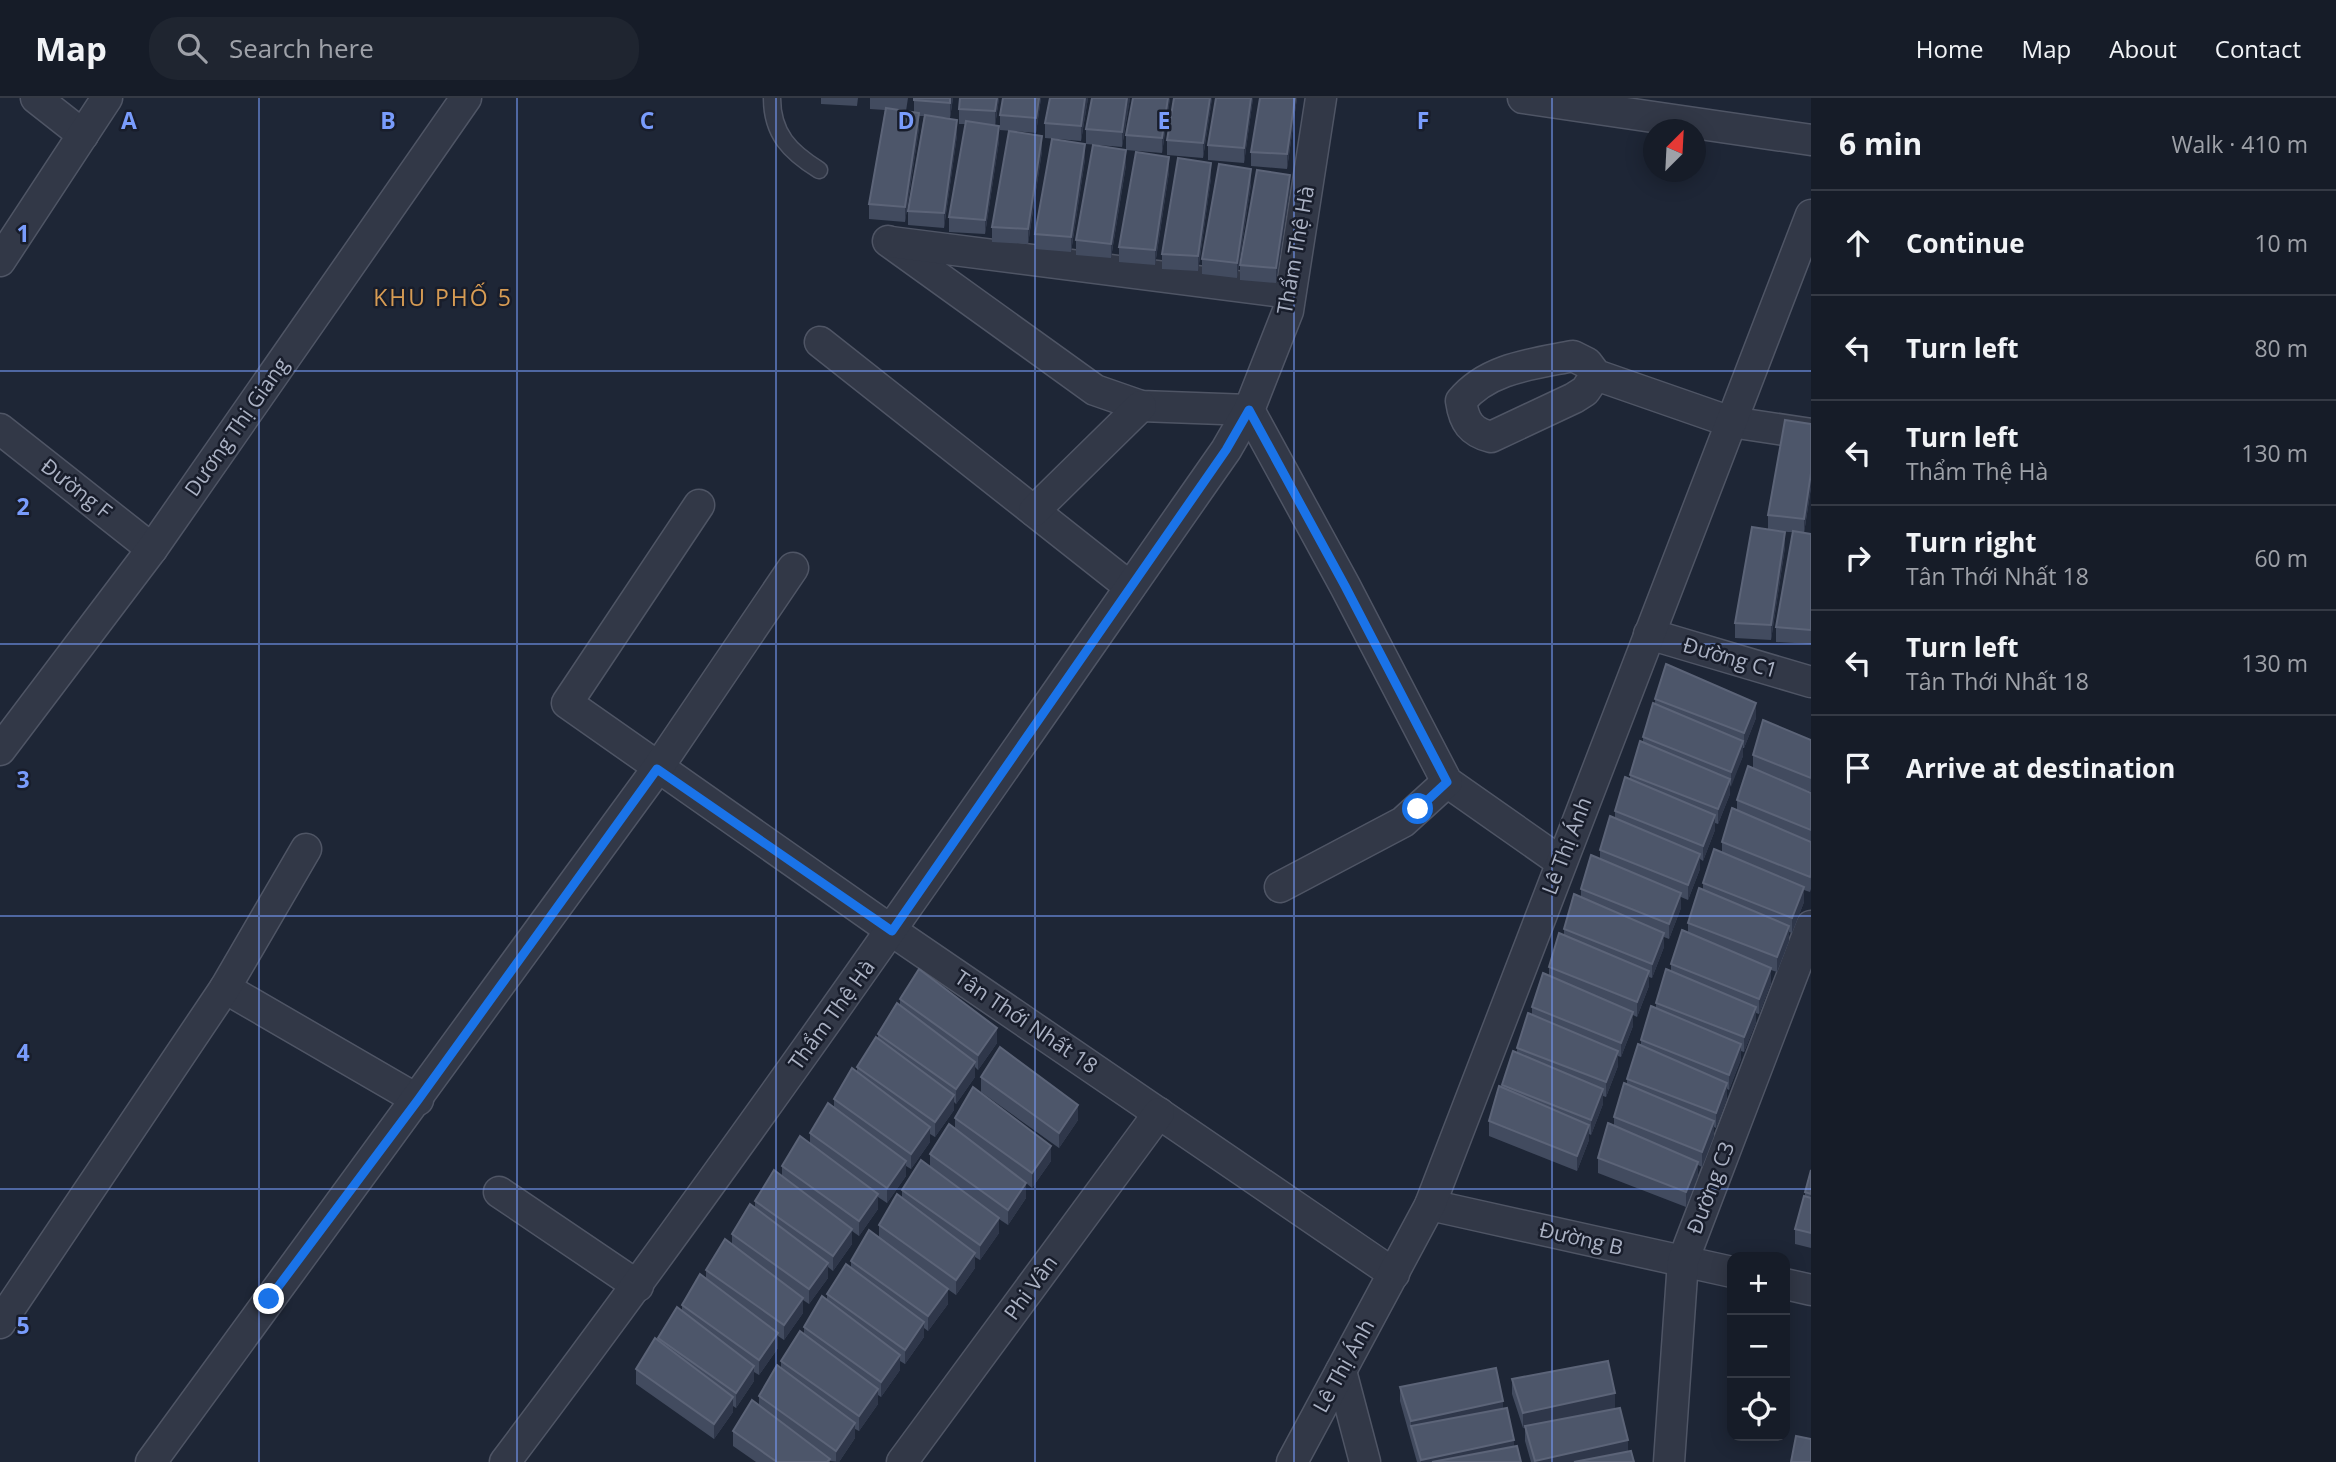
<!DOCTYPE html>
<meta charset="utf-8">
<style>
body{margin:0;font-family:"Open Sans",sans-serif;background:#1f2530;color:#f1f3f6}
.controls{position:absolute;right:21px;bottom:21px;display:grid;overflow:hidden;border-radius:14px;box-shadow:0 4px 18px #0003}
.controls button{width:63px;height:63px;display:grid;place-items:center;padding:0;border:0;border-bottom:2px solid #353a45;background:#161c28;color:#f1f3f6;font:35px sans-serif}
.compass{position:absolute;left:1643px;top:21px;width:63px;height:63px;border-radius:50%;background:#161c28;box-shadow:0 4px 18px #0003;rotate:24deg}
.stop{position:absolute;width:21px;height:21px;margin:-16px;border:5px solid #1a73e8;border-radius:50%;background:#fff}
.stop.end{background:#1a73e8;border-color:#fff;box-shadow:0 2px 7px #0008}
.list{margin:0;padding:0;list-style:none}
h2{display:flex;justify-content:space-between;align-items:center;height:91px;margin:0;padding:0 28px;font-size:30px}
h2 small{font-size:23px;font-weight:400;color:#9ea1a8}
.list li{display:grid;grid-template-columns:46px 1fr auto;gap:21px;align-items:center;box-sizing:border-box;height:105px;padding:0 28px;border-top:2px solid #353a45}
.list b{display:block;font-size:26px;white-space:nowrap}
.list p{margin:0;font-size:23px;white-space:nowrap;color:#9ea1a8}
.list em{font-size:23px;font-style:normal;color:#9ea1a8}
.icon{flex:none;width:38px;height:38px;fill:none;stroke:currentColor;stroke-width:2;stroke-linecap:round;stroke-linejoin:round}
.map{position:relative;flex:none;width:1811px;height:1364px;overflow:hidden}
header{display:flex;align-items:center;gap:42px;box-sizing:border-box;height:98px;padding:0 35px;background:#161c28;border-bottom:2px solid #353a45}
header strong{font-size:33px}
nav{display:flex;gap:38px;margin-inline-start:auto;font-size:24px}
.search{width:490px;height:63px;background:#1f2530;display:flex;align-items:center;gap:18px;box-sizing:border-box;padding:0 24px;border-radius:28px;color:#9ea1a8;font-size:26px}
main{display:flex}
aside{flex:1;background:#161c28}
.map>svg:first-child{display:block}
</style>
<header>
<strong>Map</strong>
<div class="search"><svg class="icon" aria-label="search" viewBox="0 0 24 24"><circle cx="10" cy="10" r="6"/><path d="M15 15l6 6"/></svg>Search here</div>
<nav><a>Home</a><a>Map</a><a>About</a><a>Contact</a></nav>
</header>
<main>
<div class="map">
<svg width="1811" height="1364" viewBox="0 0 1811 1364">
<rect width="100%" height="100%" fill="#1e2636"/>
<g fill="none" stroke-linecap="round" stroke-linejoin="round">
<g stroke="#4f5565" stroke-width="19">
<path id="lane" d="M772,0C772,36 790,54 819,72"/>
</g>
<g stroke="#4f5565" stroke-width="33">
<g id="street">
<path d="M36,0L83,37"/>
<path d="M1523,0L1811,42"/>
<path d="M888,143L1095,292L1141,308L1249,312L1345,488L1447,684L1561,764"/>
<path d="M891,144L1290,195"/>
<path d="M0,163L107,0"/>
<path d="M820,244L1130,489"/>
<path d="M1596,277L1585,293L1574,300L1491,339C1471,334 1464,324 1461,303C1488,270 1533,266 1573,258L1587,265L1596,277L1731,324L1811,336"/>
<path d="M0,331L152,451"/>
<path d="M699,407L567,605L892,833L1394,1176"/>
<path d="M1034,413L1141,308"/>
<path d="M1649,536L1811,584"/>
<path d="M0,652L152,451L466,0"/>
<path d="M1280,789L1403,724L1447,684"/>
<path d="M225,890L418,1002"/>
<path d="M499,1094L638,1188"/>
<path d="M1430,1107L1732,1174"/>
<path d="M1785,1186L1811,1192"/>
<path d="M0,1225L225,890L306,751"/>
<path d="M1341,1273L1365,1364"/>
<path d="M151,1364L657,671L793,470"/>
<path d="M505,1364C755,1033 989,691 1226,352L1249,312L1288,213L1321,0"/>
<path d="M902,1364L1159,1015"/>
<path d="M1292,1364L1430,1107L1811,117"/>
<path d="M1669,1364L1683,1163L1811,828"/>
</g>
</g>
<use href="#lane" stroke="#323847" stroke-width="16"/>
<use href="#street" stroke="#323847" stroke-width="30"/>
</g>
<g fill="#424b5f">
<path d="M821,0H858L857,8L821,6Z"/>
<path d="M870,0H908L906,13L914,14V0H953L950,20L940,19L957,37L944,130L908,127V113L924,18H919V30L905,124L869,121V106L885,12L870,11Z"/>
<path d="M999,0L995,28L999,43L985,136L949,134V119L966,26H959V11Z"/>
<path d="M1003,0H1041L1036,35L1000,32V17Z"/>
<path d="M1050,0H1088L1081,43L1045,40V25Z"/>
<path d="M1092,0H1130L1122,49L1086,46V31Z"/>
<path d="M1170,0L1162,55L1126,52V37Z"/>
<path d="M1174,0H1212L1203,60L1167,57V42Z"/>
<path d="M1253,0L1244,65L1208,62V47Z"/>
<path d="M1260,0H1297L1287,71L1251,68V54Z"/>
<path d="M1042,53L1028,146L992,144V129Z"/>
<path d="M1085,61L1071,154L1035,151V136Z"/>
<path d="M1126,67L1111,160L1076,157V142Z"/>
<path d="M1169,74L1155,167L1119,164V149Z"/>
<path d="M1211,80L1198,173L1162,171V156Z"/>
<path d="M1251,86L1237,180L1202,176V161Z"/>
<path d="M1290,92L1276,185L1240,182V167Z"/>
<path d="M1811,326V390L1804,435L1811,436V546L1776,544V529L1793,434H1788L1781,433L1785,449L1771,542L1735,540V525L1768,432V417Z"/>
<path d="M1655,601L1756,620L1744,650H1743V658L1730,689V696L1718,726L1715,725V732L1703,763L1700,761V771L1688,802L1681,799V810L1669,841L1664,839V849L1652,880L1649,879V888L1637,919L1633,917V928L1621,959L1618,958V968L1606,999L1603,998V1006L1591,1037L1589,1036V1042L1577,1073L1489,1038V1023L1502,990V987L1517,955V950L1532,917V909L1549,878V869L1564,837V831L1581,799V791L1600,760V752L1615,720V713L1630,681V677L1643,643V639L1655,606Z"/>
<path d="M1811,642V694L1783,684L1811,695V791L1810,794L1804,792V804L1792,835L1789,834V843L1777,874L1771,872V885L1759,916L1756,915V924L1744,954L1741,953V961L1729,992L1727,991V1000L1716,1030L1714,1029V1038L1702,1069L1698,1067V1078L1686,1109L1598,1075V1060L1614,1028V1019L1627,986V981L1641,948V942L1656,910V905L1671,872V866L1688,835V825L1703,792V785L1722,754V744L1737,712V702L1753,671V657Z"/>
<path d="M900,901L997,945L978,972L975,969V979L956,1006L954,1004V1012L935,1039L930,1036V1044L911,1071L906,1068V1078L887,1105L878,1099V1111L859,1138L852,1133V1146L833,1173L828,1169V1180L809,1206L803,1202V1215L784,1242L778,1238V1250L759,1277L754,1274V1283L736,1310L733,1308V1314L714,1341L636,1286V1271L658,1243V1240L682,1213V1207L706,1181V1172L732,1146V1136L755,1110V1103L782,1078V1068L810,1045V1035L834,1009V1001L857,974V969L878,941V936L900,908Z"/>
<path d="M981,979L1078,1022L1059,1050L981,994Z"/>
<path d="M955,1020L1051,1063L1032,1090L1026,1085V1100L1008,1127L999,1121V1135L980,1162L975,1159V1170L956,1197L946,1190L948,1206L928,1233L924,1230V1239L905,1266L900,1263V1272L881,1299L878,1297V1306L859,1333L855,1331V1340L839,1364L830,1363V1364H756L733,1348V1333L759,1308V1298L781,1270V1263L804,1236V1229L827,1202V1196L851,1170V1163L879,1139V1127L902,1100V1092L930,1068V1056L955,1031Z"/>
<path d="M1811,1072V1150L1795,1146V1131L1805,1098V1094Z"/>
<path d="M1512,1281L1615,1310L1574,1319L1628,1354L1634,1364H1531L1525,1343V1330H1523L1512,1296Z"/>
<path d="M1400,1289L1503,1310L1514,1348L1521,1364H1417L1400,1303Z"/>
</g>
<g fill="#2f374a">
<path d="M950,0H953L950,20Z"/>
<path d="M997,0H999L995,28V13Z"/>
<path d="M1039,0H1041L1036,35V20Z"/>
<path d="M1085,0H1088L1081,43V28Z"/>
<path d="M1127,0H1130L1122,49V34Z"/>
<path d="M1168,0H1170L1162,55V40Z"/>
<path d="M1210,0H1212L1203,60V45Z"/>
<path d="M1251,0H1253L1244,65V50Z"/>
<path d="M1295,0H1297L1287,71V56Z"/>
<path d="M919,15V30L905,124V109Z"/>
<path d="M957,22V37L944,130V115Z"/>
<path d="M999,28V43L985,136V122Z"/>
<path d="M1042,38V53L1028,146V131Z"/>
<path d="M1085,46V61L1071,154V139Z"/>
<path d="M1126,52V67L1111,160V146Z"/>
<path d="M1169,59V74L1155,167V152Z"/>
<path d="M1211,65V80L1198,173V158Z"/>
<path d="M1251,71V86L1237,180V165Z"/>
<path d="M1290,77V92L1276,185V170Z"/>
<path d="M1811,375V389L1804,435V421Z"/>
<path d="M1785,434V449L1771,542V527Z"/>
<path d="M1756,605V620L1744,650V635Z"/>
<path d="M1743,643V658L1731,689V674Z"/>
<path d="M1730,681V696L1718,726V711Z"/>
<path d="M1715,717V732L1703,763V748Z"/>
<path d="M1700,756V771L1688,802V787Z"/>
<path d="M1804,789V804L1792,835V820Z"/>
<path d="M1681,795V810L1669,841V826Z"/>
<path d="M1789,828V843L1777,874V859Z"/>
<path d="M1664,835V849L1652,880V866Z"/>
<path d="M1771,870V885L1759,916V901Z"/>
<path d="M1649,873V888L1637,919V904Z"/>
<path d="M1756,909V924L1744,954V939Z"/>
<path d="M1633,914V928L1621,959V945Z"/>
<path d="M997,930V945L978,972V957Z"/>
<path d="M1741,946V961L1729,992V977Z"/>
<path d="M1618,953V968L1606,999V984Z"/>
<path d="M975,964V979L956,1006V991Z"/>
<path d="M1727,985V1000L1716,1030V1015Z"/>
<path d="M1603,991V1006L1591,1037V1022Z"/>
<path d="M954,997V1012L935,1039V1024Z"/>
<path d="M1078,1007V1022L1059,1050V1035Z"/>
<path d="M1714,1023V1038L1702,1069V1054Z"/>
<path d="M1589,1027V1042L1577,1073V1058Z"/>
<path d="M930,1029V1044L911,1071V1056Z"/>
<path d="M1051,1048V1063L1032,1090V1075Z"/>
<path d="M906,1063V1078L887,1105V1090Z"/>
<path d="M1698,1064V1078L1686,1109V1094Z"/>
<path d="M1026,1085V1100L1008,1127V1112Z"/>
<path d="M878,1096V1111L859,1138V1123Z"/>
<path d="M999,1120V1135L980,1162V1147Z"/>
<path d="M852,1131V1146L833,1173V1158Z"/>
<path d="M975,1155V1170L956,1197V1182Z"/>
<path d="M828,1165V1180L809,1206V1191Z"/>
<path d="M948,1191V1206L928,1233V1218Z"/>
<path d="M803,1200V1215L784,1242V1227Z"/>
<path d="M924,1224V1239L905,1266V1252Z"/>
<path d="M778,1235V1250L759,1277V1262Z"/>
<path d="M900,1257V1272L881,1299V1284Z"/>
<path d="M754,1268V1283L736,1310V1295Z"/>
<path d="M878,1291V1306L859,1333V1318Z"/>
<path d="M1615,1295V1310L1523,1330V1315Z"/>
<path d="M733,1299V1314L714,1341V1326Z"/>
<path d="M1503,1303V1318L1411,1328V1323Z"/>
<path d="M855,1325V1340L839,1364H836V1353Z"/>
<path d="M1514,1342V1357L1482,1364H1421V1362Z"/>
<path d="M1628,1342V1357L1595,1364H1535V1363Z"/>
</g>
<g fill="#4d566a" stroke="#5c6478" stroke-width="2">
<path d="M914,0H950V5L914,2Z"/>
<path d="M960,0H997L995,13L959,11Z"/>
<path d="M1003,0H1039L1036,20L1000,17Z"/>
<path d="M1050,0H1085L1081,28L1045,25Z"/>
<path d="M1092,0H1127L1122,34L1086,31Z"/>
<path d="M1133,0H1168L1162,40L1126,37Z"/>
<path d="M1174,0H1210L1203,45L1167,42Z"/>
<path d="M1216,0H1251L1244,50L1208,47Z"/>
<path d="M1260,0H1295L1287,56L1251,54Z"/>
<path d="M886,10L919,15L905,109L869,106Z"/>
<path d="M925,17L957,22L944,115L908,113Z"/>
<path d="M966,23L999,28L985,122L949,119Z"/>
<path d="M1009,33L1042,38L1028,131L992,129Z"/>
<path d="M1052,41L1085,46L1071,139L1035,136Z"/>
<path d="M1093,47L1126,52L1111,146L1076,142Z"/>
<path d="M1136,54L1169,59L1155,152L1119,149Z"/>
<path d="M1178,60L1211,65L1198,158L1162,156Z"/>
<path d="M1219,66L1251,71L1237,165L1202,161Z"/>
<path d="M1257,72L1290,77L1276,170L1240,167Z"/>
<path d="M1785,322L1811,326V375L1804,421L1768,417Z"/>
<path d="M1752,429L1785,434L1771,527L1735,525Z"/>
<path d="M1793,433L1811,436V532L1776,529Z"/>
<path d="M1666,566L1756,605L1744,635L1655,601Z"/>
<path d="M1653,605L1743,643L1731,674L1643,639Z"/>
<path d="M1763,622L1811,642V680L1753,657Z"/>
<path d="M1640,643L1730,681L1718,711L1630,677Z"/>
<path d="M1748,668L1811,695V732L1737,702Z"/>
<path d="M1625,679L1715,717L1703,748L1615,713Z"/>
<path d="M1732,710L1811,744V776L1810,779L1722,744Z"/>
<path d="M1610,718L1700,756L1688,787L1600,752Z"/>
<path d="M1714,751L1804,789L1792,820L1703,785Z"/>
<path d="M1591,757L1681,795L1669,826L1581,791Z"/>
<path d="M1699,790L1789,828L1777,859L1688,825Z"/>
<path d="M1574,796L1664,835L1652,866L1564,831Z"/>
<path d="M1682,832L1771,870L1759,901L1671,866Z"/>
<path d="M1559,835L1649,873L1637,904L1549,869Z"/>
<path d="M919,871L997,930L978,957L900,901Z"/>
<path d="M1666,871L1756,909L1744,939L1656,905Z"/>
<path d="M1543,875L1633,914L1621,945L1532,909Z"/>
<path d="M897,905L975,964L956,991L878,936Z"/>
<path d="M1651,908L1741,946L1729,977L1641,942Z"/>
<path d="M1528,915L1618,953L1606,984L1517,950Z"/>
<path d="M876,939L954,997L935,1024L857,969Z"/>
<path d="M1638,946L1727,985L1716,1015L1627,981Z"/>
<path d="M1000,949L1078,1007L1059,1035L981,979Z"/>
<path d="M1513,953L1603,991L1591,1022L1502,987Z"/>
<path d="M852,970L930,1029L911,1056L834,1001Z"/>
<path d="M1624,985L1714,1023L1702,1054L1614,1019Z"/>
<path d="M1499,988L1589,1027L1577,1058L1489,1023Z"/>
<path d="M973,989L1051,1048L1032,1075L955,1020Z"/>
<path d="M828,1005L906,1063L887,1090L810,1035Z"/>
<path d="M1608,1025L1698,1064L1686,1094L1598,1060Z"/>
<path d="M949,1026L1026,1085L1008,1112L930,1056Z"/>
<path d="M800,1038L878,1096L859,1123L782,1068Z"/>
<path d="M921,1062L999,1120L980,1147L902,1092Z"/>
<path d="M774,1072L852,1131L833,1158L755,1103Z"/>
<path d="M1811,1072V1096L1805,1094Z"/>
<path d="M897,1096L975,1155L956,1182L879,1127Z"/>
<path d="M1804,1098L1811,1100V1135L1795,1131Z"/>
<path d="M750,1106L828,1165L809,1191L732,1136Z"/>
<path d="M869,1132L948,1191L928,1218L851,1163Z"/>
<path d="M725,1141L803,1200L784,1227L706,1172Z"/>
<path d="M846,1166L924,1224L905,1252L827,1196Z"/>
<path d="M700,1176L778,1235L759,1262L682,1207Z"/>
<path d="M822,1198L900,1257L881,1284L804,1229Z"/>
<path d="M677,1209L754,1268L736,1295L658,1240Z"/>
<path d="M800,1233L878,1291L859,1318L781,1263Z"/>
<path d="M655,1240L733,1299L714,1326L636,1271Z"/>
<path d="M1608,1263L1615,1295L1523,1315L1512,1281Z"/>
<path d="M777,1267L855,1325L836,1353L759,1298Z"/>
<path d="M1496,1270L1503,1303L1411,1323L1400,1289Z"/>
<path d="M752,1302L830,1361L827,1364H777L733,1333Z"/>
<path d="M1507,1310L1514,1342L1421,1362L1411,1328Z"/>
<path d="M1620,1310L1628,1342L1535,1363L1525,1328Z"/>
<path d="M1796,1338L1811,1341V1364H1791Z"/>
<path d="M1517,1348L1521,1364H1432Z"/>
<path d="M1631,1353L1634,1364H1574Z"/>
</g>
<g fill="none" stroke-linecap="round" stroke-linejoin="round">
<path stroke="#1a73e8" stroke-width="9" d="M269,1201L418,1002L657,671L892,833L1226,352L1249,312L1345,488L1447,684L1418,711"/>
</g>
<path fill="none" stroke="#799cfc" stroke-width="2" stroke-opacity="0.55" d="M259,0V1364M517,0V1364M776,0V1364M1035,0V1364M1294,0V1364M1552,0V1364M0,273H1811M0,546H1811M0,818H1811M0,1091H1811"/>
<g text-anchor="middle" stroke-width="5" stroke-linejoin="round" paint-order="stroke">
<g font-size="21" fill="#abb2c4" stroke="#181d2b">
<text transform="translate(1296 152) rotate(-80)" y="7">Thẩm Thệ Hà</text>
<text transform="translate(237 329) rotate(-55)" y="7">Dương Thị Giang</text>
<text transform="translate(76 391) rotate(38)" y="7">Đường F</text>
<text transform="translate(1730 560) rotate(16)" y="7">Đường C1</text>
<text transform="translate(1567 748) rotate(-69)" y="7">Lê Thị Ánh</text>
<text transform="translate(832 917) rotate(-54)" y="7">Thẩm Thệ Hà</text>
<text transform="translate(1026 924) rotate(34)" y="7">Tân Thới Nhất 18</text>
<text transform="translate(1711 1090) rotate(-69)" y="7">Đường C3</text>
<text transform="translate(1581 1141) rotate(13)" y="7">Đường B</text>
<text transform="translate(1031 1190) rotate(-54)" y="7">Phi Vân</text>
<text transform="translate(1344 1268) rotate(-61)" y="7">Lê Thị Ánh</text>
</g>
<g font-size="23" letter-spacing="2" fill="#d79c54" stroke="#181d2b">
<text x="443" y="208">KHU PHỐ 5</text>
</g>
</g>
<g font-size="23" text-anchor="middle" font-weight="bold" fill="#799cfc" stroke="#181d2b" stroke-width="5" stroke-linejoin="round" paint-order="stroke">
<text x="129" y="31">A</text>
<text x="388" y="31">B</text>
<text x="647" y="31">C</text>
<text x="906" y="31">D</text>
<text x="1164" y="31">E</text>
<text x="1423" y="31">F</text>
<text x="23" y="144">1</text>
<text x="23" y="417">2</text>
<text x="23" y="690">3</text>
<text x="23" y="963">4</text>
<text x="23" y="1236">5</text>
</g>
</svg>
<div class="controls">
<button>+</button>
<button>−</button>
<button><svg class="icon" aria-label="locate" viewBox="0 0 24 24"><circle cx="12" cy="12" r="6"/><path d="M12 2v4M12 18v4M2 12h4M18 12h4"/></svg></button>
</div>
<svg class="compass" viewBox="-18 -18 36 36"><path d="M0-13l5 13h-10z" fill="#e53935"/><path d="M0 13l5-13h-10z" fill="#9ea1a8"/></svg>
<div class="stop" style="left:1418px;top:711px"></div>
<div class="stop end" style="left:269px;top:1201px"></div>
</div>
<aside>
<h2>6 min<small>Walk · 410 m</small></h2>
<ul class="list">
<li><svg class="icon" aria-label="ahead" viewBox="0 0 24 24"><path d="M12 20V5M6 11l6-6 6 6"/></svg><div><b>Continue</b></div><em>10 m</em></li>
<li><svg class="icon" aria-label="left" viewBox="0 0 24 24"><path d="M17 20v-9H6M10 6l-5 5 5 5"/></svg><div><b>Turn left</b></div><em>80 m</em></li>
<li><svg class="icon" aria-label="left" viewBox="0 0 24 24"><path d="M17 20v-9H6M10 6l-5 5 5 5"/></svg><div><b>Turn left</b><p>Thẩm Thệ Hà</p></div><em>130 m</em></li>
<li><svg class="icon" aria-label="right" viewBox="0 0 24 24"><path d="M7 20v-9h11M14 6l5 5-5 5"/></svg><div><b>Turn right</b><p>Tân Thới Nhất 18</p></div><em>60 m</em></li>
<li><svg class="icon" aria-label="left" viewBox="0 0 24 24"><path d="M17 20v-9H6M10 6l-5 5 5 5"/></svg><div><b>Turn left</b><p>Tân Thới Nhất 18</p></div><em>130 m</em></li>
<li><svg class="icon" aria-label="arrive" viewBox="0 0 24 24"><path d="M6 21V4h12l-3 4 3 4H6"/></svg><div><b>Arrive at destination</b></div></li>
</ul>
</aside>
</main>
